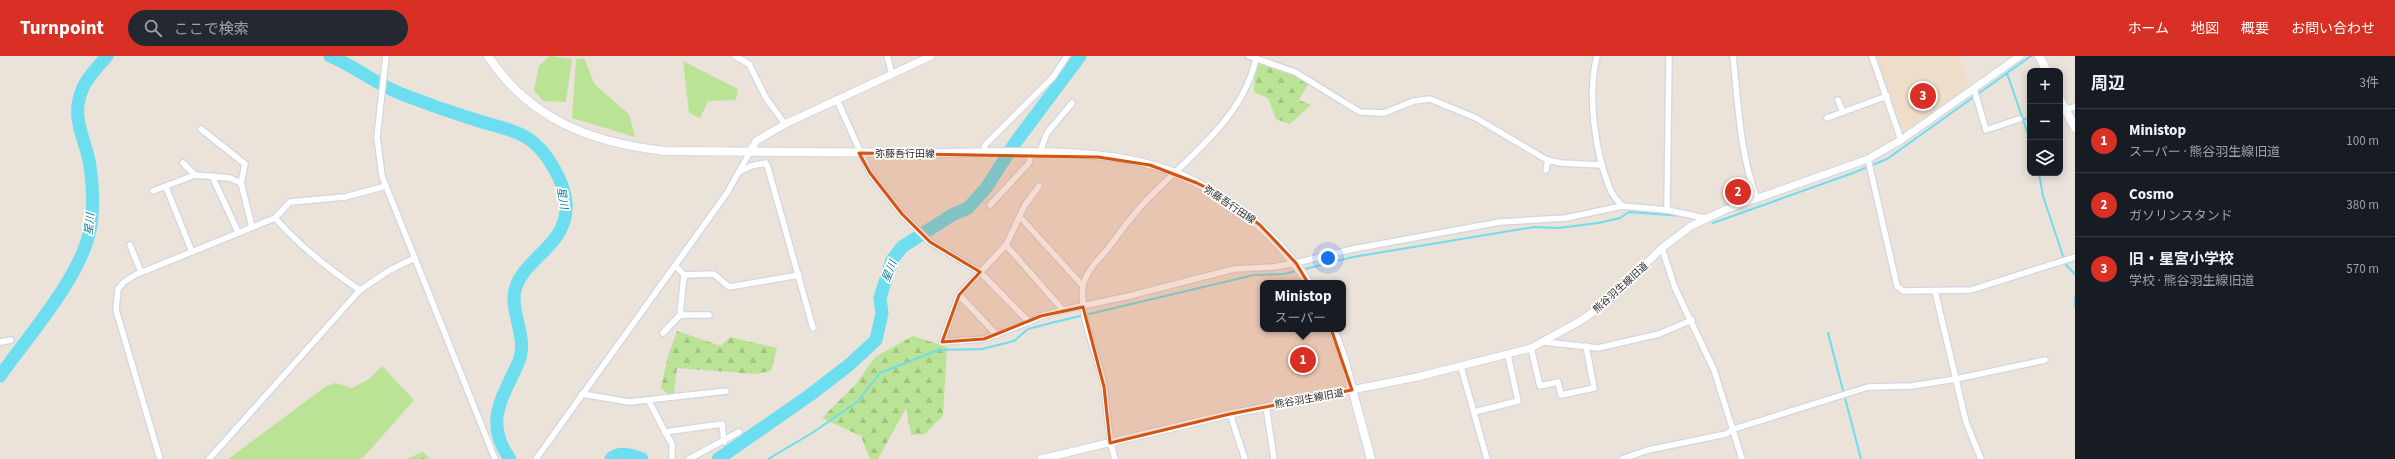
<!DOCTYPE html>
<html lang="ja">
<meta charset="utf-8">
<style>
body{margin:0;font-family:"Source Sans 3","Noto Sans JP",sans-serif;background:#242831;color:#f1f3f6}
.controls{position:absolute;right:12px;top:12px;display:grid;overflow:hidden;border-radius:8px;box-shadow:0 2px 10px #0003}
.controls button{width:36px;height:36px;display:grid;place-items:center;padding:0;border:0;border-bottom:1px solid #363941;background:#171b24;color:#f1f3f6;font:20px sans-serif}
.you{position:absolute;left:1328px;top:202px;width:14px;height:14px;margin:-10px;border:3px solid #fff;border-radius:50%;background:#1a73e8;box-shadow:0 0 0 6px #1a73e833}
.badge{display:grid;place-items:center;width:26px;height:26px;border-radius:50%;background:#d93025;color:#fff;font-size:13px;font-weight:700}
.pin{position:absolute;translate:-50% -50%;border:2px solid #fff;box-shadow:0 1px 4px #0006}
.popup{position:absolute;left:1260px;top:224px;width:86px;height:52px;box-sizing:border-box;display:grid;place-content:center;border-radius:8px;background:#171b24;filter:drop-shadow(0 1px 3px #0005);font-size:13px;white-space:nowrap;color:#9ea1a6}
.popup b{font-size:15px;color:#f1f3f6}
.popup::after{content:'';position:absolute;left:50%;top:100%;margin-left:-8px;border:8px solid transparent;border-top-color:#171b24}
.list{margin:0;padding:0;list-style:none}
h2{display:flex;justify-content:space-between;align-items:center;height:52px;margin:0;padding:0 16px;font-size:17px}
h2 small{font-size:13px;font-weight:400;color:#9ea1a6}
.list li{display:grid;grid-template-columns:26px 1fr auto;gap:12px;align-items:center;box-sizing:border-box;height:64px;padding:0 16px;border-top:1px solid #363941}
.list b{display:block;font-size:15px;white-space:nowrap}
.list p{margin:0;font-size:13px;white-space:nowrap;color:#9ea1a6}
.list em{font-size:13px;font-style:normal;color:#9ea1a6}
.icon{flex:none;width:22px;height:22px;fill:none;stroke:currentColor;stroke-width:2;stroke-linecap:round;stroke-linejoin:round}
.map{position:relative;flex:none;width:2075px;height:403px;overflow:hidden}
header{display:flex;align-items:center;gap:24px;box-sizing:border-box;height:56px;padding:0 20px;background:#d93025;color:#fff}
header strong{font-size:19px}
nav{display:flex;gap:22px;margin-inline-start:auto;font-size:14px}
.search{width:280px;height:36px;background:#242831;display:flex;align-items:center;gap:10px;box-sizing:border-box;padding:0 14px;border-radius:22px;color:#9ea1a6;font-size:15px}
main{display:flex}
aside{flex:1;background:#171b24}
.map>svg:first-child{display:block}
</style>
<header>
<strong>Turnpoint</strong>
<div class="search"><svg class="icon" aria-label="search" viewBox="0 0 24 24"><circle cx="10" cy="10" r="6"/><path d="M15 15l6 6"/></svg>ここで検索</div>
<nav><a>ホーム</a><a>地図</a><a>概要</a><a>お問い合わせ</a></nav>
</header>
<main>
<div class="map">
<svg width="2075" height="403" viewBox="0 0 2075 403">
<defs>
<pattern id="forest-firs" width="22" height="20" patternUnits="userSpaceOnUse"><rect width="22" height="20" fill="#bbe396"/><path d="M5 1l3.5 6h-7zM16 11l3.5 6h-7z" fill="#a1c381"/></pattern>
</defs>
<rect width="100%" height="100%" fill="#ebe2da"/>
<path fill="#edddc9" d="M1876,0H1958L1969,30L1903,77Z"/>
<g fill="#bbe396">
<path d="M550,0L572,3L566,46L543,45L534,34L539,10Z"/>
<path d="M584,2L595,29L629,58L635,81L572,62L576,3Z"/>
<path d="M683,5L738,33L736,44L708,45L700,62L689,57Z"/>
<path d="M382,310L414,344L362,403H228L325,331L335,327L352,332L369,323Z"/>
</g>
<g fill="url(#forest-firs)">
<path d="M1255,5L1271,7L1310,25L1299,44L1311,49L1290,68L1276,63L1268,42L1254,36Z"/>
<path d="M677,275L721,290L730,281L777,292L771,315L755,318L677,312L673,342L661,332L668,300Z"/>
<path d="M913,280L947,291L943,360L925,378L911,379L906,352L878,403H870L861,380L822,362L856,328L875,301Z"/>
<path d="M423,396L430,403H406Z"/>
<path d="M625,398L642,403H611L614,400Z"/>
</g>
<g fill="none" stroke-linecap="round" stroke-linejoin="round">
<g stroke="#6cdeef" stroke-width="2">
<path d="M2007,17L2030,84"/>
<path d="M2023,62L2030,65"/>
<path d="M2039,117L2043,140L2066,209L2075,218"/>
<path d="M1713,167L1853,117L1887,103L2031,0"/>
<path d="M1301,214L1353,201L1534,171L1558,172L1598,167L1620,162L1629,156L1684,160"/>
<path d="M2075,241V250"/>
<path d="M1828,277L1861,403"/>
<path d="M768,403L812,377L857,346L880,317L938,294L982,293L1014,285L1028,273L1051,267L1254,219L1283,218L1297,215"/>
</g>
<g stroke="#6cdeef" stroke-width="13">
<path d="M330,0C354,10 375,27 399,37C425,47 450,56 476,64C491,69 508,72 522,79C545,90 568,129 566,154C564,191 522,204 515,234C510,257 528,282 519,305C503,342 483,365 510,403"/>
<path d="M0,320C29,279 80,222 90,174C94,155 93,129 90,110C86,83 70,63 82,34C86,22 99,10 107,0"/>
<path d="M611,403C619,394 633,400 642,403"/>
<path d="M718,403L810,339L849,309L876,284L882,257L880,242L892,204L902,191L952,159L968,152L986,132L1015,87L1080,0"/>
</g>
<g stroke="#d0d6e2" stroke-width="8">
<g id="minor">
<path d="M386,0L377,81L382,120L495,403"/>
<path d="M735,0L749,8L766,42L785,68"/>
<path d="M887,0L892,18"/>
<path d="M1249,0L1295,16L1360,56L1384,57L1414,45L1430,43L1476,62L1547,104L1561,107L1602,109"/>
<path d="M1597,0C1587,38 1595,97 1610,133C1612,139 1618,145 1622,150"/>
<path d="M1733,0C1738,47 1740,99 1757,143"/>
<path d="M1872,0L1901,84"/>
<path d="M1974,33L1986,74L2019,63"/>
<path d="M837,44L870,117L902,158L930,186L980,216L1029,266L1041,260L1063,254L1129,240L1234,213L1273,211L1296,207L1353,193L1500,166L1566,162L1622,150L1667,154L1705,162"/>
<path d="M1838,44L1843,56"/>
<path d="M2065,53L2075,51"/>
<path d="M1827,62L1887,40"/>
<path d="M201,73L245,108L241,127"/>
<path d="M983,97L985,89L1053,21L1067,0"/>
<path d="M1039,98L1047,77L1072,47"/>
<path d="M1868,103L1897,230L1903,235L1971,234L2075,201"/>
<path d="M183,107L195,119"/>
<path d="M1546,114L1548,104"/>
<path d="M741,115L751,110L766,107L768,112L813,272"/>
<path d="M212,120L238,176"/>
<path d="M166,131L192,196"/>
<path d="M153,135L195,119L230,122L241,127L252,171"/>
<path d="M990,149L1029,107L1031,97"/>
<path d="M1667,154L1669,0"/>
<path d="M1020,161L1083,230"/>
<path d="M275,162L290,146L345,141L386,130"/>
<path d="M130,189L141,216"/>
<path d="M1006,189L1025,149L1039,130"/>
<path d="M1662,192L1675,232L1714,314L1742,403"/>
<path d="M676,210L684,219L714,218L729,231L799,219"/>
<path d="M1935,235L1966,366L1981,403"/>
<path d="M959,239L997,279"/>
<path d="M680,259H709"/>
<path d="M1029,266L984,283L942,286L959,239L1006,189L1063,254"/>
<path d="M663,277L680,259L684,219"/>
<path d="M0,286L11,284"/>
<path d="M1544,286L1598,292L1659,278L1692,264"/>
<path d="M1531,292L1540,330L1558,326L1561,339L1594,332L1586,290"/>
<path d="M1461,311L1487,403"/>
<path d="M582,338L629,346L726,335"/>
<path d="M649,345L665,376L722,368L724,386"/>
<path d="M1266,350L1274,403"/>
<path d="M1474,356L1518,345L1508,299"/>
<path d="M1230,358L1245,403"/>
<path d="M665,376L672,388V403"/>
<path d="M160,403L116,254L118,233L124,226L135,219L275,162C301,191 328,213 360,234"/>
<path d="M209,403L360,234L390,214L415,202"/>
<path d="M536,403L727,137L750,96"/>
<path d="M689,403L739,376"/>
<path d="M1115,403C1107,379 1108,356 1104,331C1099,299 1079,265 1083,231C1085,216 1100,202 1109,191C1121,175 1133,158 1147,144C1187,102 1244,62 1256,2"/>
<path d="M1622,403L1648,394L1726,378L1734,373L1868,331L1911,330L1956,323L2045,304"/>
</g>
</g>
<g stroke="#d0d6e2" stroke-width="9">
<g id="tertiary">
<path d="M750,96L756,85L785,68L931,0"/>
<path d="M1041,403L1230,358L1417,321L1531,292L1582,264L1605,247L1662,192L1691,170L1727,153L1868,103L1901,84L2020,0"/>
</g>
</g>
<g stroke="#d0d6e2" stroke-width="10">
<g id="secondary">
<path d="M488,0C530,64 593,87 665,95C755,96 845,97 935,97C1007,97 1108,89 1175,117C1231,140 1275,177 1309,227"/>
<path d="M2039,0L2047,15"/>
<path d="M2060,43L2075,72"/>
<path d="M1333,273L1344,303L1371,403"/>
</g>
</g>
<use href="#minor" stroke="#fff" stroke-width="5.5"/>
<use href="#tertiary" stroke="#fff" stroke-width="7"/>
<use href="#secondary" stroke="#fff" stroke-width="8"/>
</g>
<path fill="#d5540f" fill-opacity="0.2" stroke="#d5540f" stroke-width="3" stroke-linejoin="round" d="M859,97L1098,101L1150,109L1197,127L1217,137L1260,169L1296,207L1325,255L1352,334L1230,358L1110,387L1104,331L1083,251L1041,260L984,283L942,286L959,239L980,216L930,186L902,158L870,117Z"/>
<g text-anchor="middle" stroke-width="3.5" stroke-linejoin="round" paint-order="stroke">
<g font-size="10" fill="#292929" stroke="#fff">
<text x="905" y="101">弥藤吾行田線</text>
<text transform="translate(1230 148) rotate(34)" y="4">弥藤吾行田線</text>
<text transform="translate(1620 231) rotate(-42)" y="4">熊谷羽生線旧道</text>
<text transform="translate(1309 342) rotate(-10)" y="4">熊谷羽生線旧道</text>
</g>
<g font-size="11" font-style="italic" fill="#0c7d99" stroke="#fff">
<text transform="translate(563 142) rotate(81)" y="4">星川</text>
<text transform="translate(89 168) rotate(-85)" y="4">星川</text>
<text transform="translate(889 215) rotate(-69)" y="4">星川</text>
</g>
</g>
</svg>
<div class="controls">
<button>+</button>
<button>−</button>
<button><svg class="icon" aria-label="layers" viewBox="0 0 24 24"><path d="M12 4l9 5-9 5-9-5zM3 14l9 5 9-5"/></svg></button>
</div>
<div class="you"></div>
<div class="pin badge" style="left:1303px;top:304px">1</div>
<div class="popup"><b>Ministop</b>スーパー</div>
<div class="pin badge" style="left:1738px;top:136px">2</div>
<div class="pin badge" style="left:1923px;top:40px">3</div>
</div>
<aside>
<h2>周辺<small>3件</small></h2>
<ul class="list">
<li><span class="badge">1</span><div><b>Ministop</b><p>スーパー · 熊谷羽生線旧道</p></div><em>100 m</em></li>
<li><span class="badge">2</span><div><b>Cosmo</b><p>ガソリンスタンド</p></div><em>380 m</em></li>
<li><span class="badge">3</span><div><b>旧・星宮小学校</b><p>学校 · 熊谷羽生線旧道</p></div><em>570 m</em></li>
</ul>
</aside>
</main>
